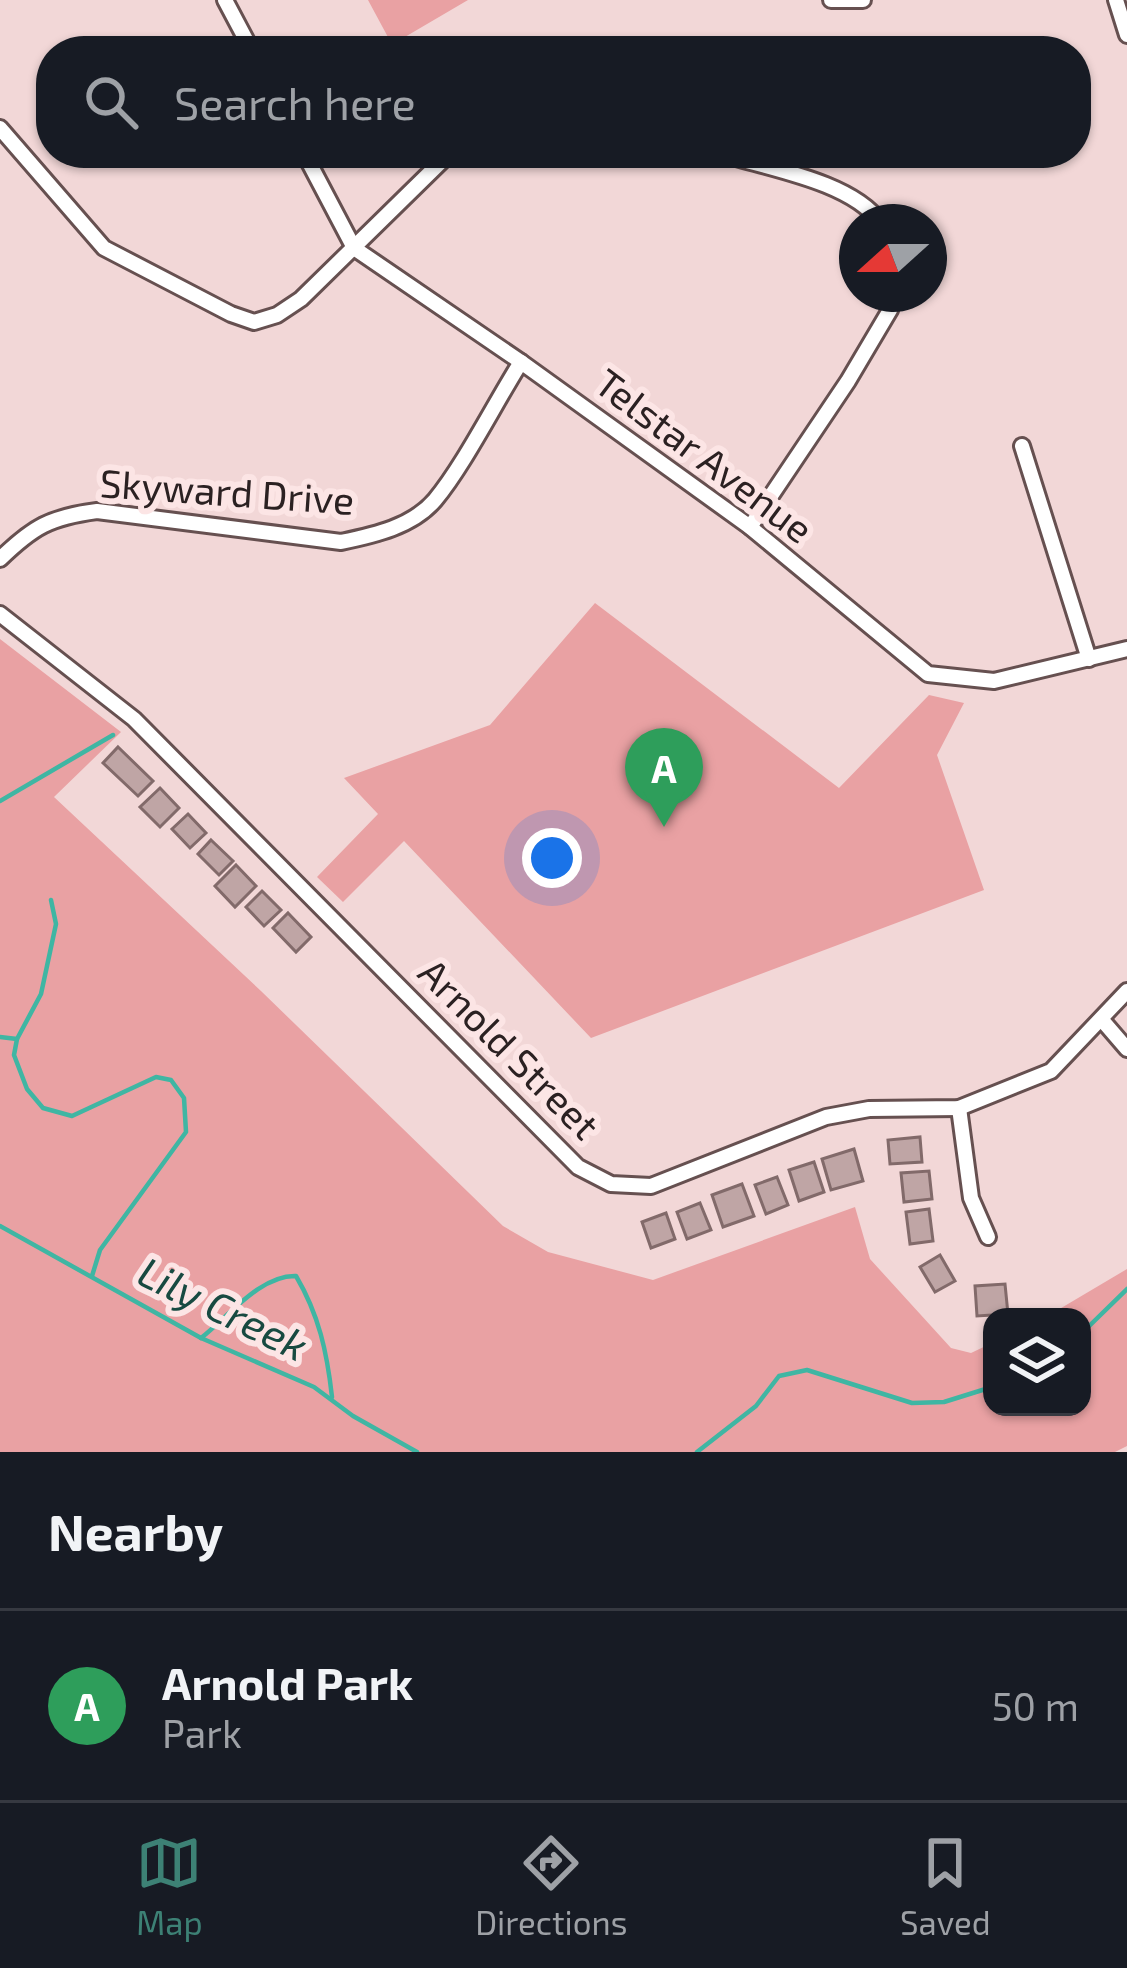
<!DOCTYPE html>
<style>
body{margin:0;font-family:"Exo 2",sans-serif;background:#242831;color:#f1f3f6}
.controls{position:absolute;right:36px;bottom:36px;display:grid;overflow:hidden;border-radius:24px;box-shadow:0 3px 9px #0004}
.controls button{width:108px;height:108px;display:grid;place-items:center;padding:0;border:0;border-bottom:3px solid #363941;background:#171b24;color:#f1f3f6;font:60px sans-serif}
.compass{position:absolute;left:839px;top:204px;width:108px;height:108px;border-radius:50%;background:#171b24;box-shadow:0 3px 9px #0004;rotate:249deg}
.you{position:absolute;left:552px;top:858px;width:42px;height:42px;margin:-30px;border:9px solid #fff;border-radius:50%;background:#1a73e8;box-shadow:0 0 0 18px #1a73e833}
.badge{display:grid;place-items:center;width:78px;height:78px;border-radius:50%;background:#3d8175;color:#fff;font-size:39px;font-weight:700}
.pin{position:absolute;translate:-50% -99px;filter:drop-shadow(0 3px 6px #0008)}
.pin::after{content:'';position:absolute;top:63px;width:42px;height:36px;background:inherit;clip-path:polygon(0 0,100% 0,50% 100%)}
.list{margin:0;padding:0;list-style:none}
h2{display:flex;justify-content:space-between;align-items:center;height:156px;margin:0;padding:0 48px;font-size:51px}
h2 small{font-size:39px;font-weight:400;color:#9ea1a6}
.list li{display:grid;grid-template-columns:78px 1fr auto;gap:36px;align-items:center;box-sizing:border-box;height:192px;padding:0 48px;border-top:3px solid #363941}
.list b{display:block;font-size:45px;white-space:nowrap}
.list p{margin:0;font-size:39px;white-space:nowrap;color:#9ea1a6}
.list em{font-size:39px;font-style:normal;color:#9ea1a6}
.icon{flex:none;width:66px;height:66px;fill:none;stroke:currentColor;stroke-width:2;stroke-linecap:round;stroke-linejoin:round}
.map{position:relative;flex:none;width:1127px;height:1452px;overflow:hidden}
.search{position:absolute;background:#171b24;box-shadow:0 3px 9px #0004;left:36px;right:36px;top:36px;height:132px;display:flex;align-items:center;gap:30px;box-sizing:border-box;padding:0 42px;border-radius:48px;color:#9ea1a6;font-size:45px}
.sheet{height:348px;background:#171b24}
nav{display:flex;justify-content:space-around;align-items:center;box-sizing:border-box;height:168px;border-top:3px solid #363941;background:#171b24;font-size:33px;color:#9ea1a6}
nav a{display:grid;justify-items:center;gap:6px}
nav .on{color:#3d8175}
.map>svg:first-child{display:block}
</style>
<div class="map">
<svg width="1127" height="1452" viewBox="0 0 1127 1452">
<rect width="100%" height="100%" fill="#f2d7d7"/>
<g fill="#e9a1a3">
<path d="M368,0H468L381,51H369L389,39Z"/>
<path d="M595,603L839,788L929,695L964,703L937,755L984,890L591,1038L404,841L343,902L317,877L378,814L344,778L490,725Z"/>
<path d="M0,639L121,732L54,797L261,991L503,1226L548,1252L653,1280L855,1207L870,1259L951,1348L971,1353L992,1343V1407H1082V1317H1046L1127,1269V1446L1115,1452H0Z"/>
</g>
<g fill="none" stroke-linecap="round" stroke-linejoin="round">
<g stroke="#3fb6a3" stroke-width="4.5">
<path d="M0,801L113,735"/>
<path d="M51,900L56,924L41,994L17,1039L14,1055L27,1089L43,1108L72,1116L156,1077L171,1080L184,1098L186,1132L100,1250L92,1276"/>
<path d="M0,1037L17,1039"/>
<path d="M0,1226L201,1338L314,1387L353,1416L417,1452"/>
<path d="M1082,1333L1127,1289"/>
<path d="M201,1338C228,1317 260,1275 296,1276C319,1315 327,1352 332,1397"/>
<path d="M697,1452L756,1406L779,1376L807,1370L912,1403L944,1402L992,1387"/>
</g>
</g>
<g fill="#bfa5a5" stroke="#826a6a" stroke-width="3">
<path d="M118,747L153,781L138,796L103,763Z"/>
<path d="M160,788L179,808L160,827L140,807Z"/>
<path d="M188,814L206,833L190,848L172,829Z"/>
<path d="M211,840L233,861L219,875L198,854Z"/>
<path d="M236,865L256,886L235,907L215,886Z"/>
<path d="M262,891L281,910L264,926L246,907Z"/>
<path d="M288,913L311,937L296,952L273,928Z"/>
<path d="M920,1137L922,1162L890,1164L888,1140Z"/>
<path d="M854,1149L863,1181L831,1190L822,1159Z"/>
<path d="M814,1162L824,1192L799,1201L789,1170Z"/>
<path d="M929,1171L932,1199L904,1202L901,1173Z"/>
<path d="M777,1177L788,1205L766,1214L755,1185Z"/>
<path d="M742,1184L754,1216L723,1227L712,1195Z"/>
<path d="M700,1203L711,1230L687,1239L677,1212Z"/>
<path d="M929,1209L933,1241L910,1244L906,1212Z"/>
<path d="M666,1213L675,1239L651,1248L642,1222Z"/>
<path d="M940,1255L955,1281L935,1292L920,1267Z"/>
<path d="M1005,1284L1008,1314L977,1316L975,1286Z"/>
</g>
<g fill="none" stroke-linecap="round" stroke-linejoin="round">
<g stroke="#665050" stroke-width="20">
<g id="minor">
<path d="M225,0L252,51"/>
<path d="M831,0H863"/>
<path d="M1116,0L1127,35"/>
<path d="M0,128L104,248L231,314L254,322L277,315L301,299L450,153"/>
<path d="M304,153L354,248L521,362L750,527L928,674L994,681L1127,649"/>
<path d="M719,153C766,168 851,181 880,222"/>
<path d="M1022,446L1089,659"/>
<path d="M750,527L848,381L890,310L894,294"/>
<path d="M0,559C33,527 50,517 97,511L341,542C374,535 412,527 435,500C464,465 495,403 521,362"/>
<path d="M0,614L134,719L578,1167L611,1184L651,1186L826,1117L869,1109L959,1108L1051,1071L1127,991"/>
<path d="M1102,1020L1127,1049"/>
<path d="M959,1108L971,1198L988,1237"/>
</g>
</g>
<use href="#minor" stroke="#fff" stroke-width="14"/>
</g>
<g text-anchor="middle" stroke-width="12" stroke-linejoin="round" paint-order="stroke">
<g font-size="39" fill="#2b2122" stroke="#fce5e5">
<text transform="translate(704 456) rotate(37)" y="14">Telstar Avenue</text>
<text transform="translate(227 492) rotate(4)" y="14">Skyward Drive</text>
<text transform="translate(509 1049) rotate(45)" y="14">Arnold Street</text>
</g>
<g font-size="42" font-style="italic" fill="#174a41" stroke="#fce5e5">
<text transform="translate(223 1309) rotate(26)" y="15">Lily Creek</text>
</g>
</g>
</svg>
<div class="controls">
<button><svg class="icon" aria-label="layers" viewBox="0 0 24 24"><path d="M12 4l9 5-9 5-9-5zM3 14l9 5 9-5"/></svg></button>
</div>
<svg class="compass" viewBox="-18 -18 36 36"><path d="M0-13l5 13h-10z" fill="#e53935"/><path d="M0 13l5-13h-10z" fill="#9ea1a6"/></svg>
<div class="you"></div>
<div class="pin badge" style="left:664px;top:827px;background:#2e9e5b">A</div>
<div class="search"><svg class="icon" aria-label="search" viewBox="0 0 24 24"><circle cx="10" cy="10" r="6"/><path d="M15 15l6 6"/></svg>Search here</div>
</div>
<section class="sheet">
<h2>Nearby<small></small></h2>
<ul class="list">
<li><span class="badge" style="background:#2e9e5b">A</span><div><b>Arnold Park</b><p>Park</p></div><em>50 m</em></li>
</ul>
</section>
<nav>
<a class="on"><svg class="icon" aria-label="map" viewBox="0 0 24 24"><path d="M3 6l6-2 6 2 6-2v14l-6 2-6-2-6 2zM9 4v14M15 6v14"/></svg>Map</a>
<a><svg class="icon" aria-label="directions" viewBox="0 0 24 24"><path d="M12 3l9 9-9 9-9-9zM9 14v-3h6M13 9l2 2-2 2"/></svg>Directions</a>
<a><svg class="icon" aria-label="saved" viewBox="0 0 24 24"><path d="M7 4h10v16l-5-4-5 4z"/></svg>Saved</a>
</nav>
